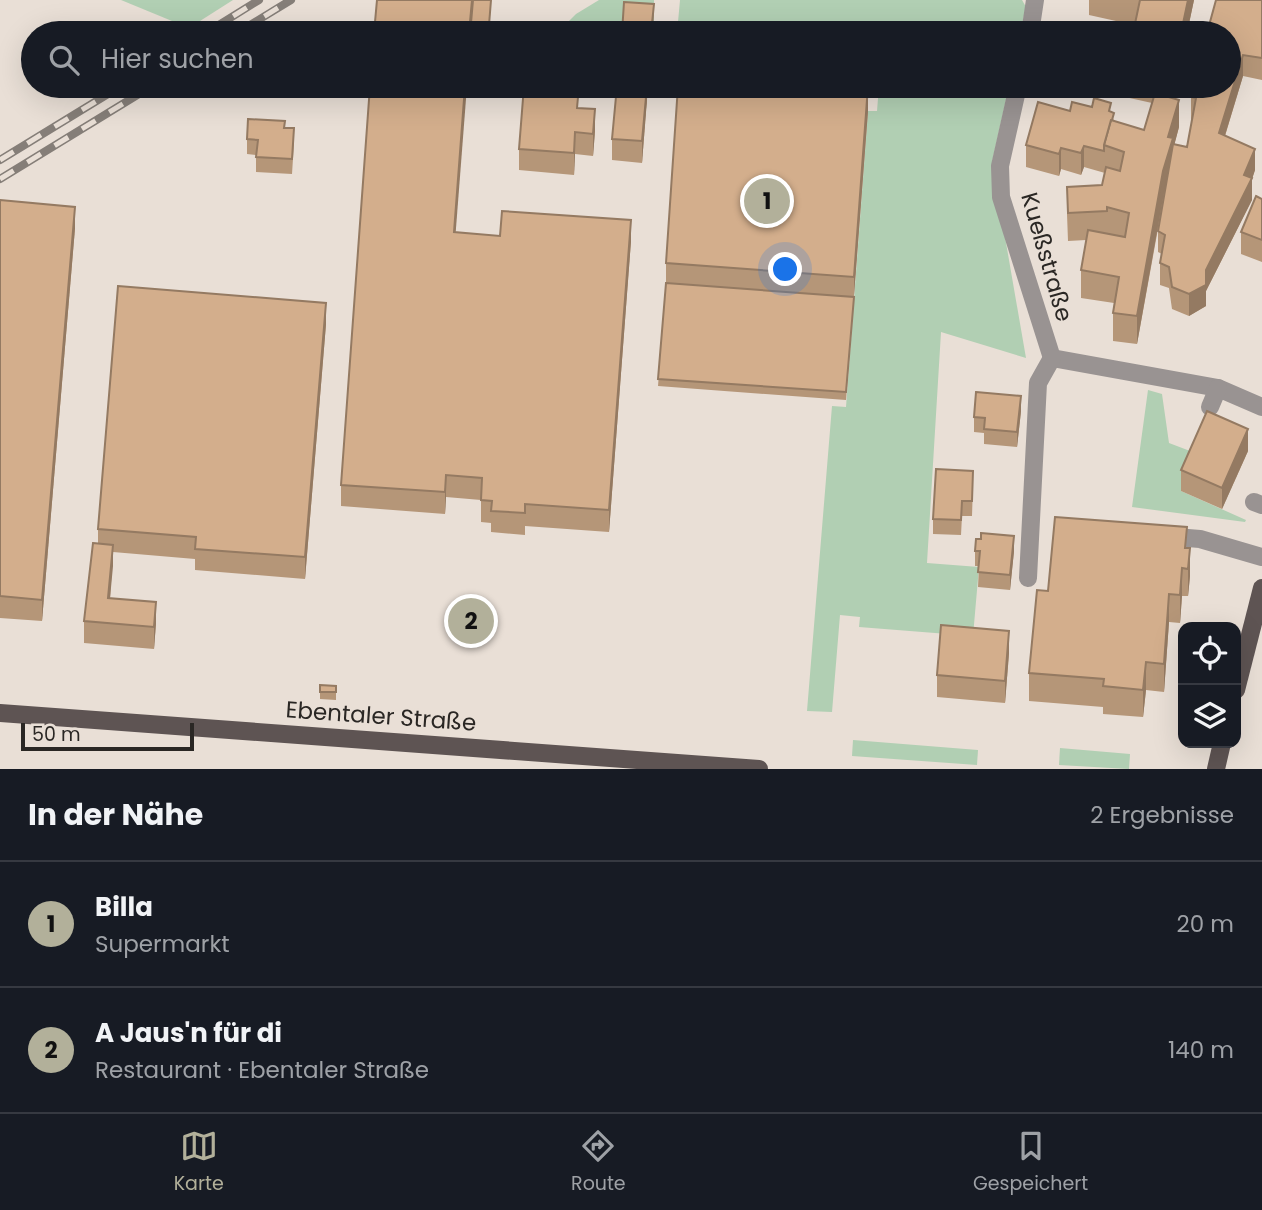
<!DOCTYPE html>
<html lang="de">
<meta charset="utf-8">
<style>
body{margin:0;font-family:Poppins,sans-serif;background:#20242c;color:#f1f3f6}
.controls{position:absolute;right:21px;bottom:21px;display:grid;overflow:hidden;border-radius:14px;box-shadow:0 7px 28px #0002}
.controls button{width:63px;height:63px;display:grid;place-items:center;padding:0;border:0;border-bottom:2px solid #363941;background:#171b24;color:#f1f3f6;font:35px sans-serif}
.scale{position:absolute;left:21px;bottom:18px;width:173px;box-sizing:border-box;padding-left:7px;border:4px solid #2a2724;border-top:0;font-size:19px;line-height:24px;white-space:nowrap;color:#2a2724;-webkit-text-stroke:5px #e9dfd6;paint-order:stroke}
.you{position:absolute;left:786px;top:270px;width:24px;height:24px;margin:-18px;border:5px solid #fff;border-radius:50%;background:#1a73e8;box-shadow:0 0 0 10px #1a73e833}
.badge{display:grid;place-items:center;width:46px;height:46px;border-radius:50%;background:#b2b09a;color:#111;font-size:23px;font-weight:700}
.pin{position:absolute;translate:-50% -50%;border:4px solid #fff;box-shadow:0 2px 7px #0006}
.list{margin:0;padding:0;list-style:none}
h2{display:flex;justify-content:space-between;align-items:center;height:91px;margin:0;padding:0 28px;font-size:30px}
h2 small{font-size:23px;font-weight:400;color:#9ea1a6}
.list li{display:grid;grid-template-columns:46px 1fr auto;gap:21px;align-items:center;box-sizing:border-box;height:126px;padding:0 28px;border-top:2px solid #363941}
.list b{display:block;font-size:26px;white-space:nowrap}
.list p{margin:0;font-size:23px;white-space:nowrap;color:#9ea1a6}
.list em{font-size:23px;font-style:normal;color:#9ea1a6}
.icon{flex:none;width:38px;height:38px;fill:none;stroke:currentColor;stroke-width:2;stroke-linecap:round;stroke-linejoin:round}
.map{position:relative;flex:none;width:1262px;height:769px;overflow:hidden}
.search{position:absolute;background:#171b24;box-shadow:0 7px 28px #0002;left:21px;right:21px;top:21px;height:77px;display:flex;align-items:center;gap:18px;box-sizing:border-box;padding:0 24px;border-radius:38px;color:#9ea1a6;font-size:26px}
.sheet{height:343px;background:#171b24}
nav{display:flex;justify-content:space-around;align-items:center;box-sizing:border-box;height:98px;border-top:2px solid #363941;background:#171b24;font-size:19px;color:#9ea1a6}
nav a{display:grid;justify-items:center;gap:4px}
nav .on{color:#b2b09a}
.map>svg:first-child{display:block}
</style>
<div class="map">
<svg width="1262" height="769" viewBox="0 0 1262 769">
<rect width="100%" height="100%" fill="#e9dfd6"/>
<g fill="#b1cfb3">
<path d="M121,0H233L189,28Z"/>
<path d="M599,0H654V25L623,33H557L576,14Z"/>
<path d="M680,0H1022L1026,7L1020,33H849L686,21L684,33H677Z"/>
<path d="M879,86H1009L992,162L1026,358L941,332L927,563L979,567L973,636L859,627L860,617L840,615L832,712L807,711L832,406L846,407L868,111H877Z"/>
<path d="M1148,390L1162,394L1169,443L1198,454L1181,491L1246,520L1245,522L1132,507Z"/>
<path d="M853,740L978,750L977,765L852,756Z"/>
<path d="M1060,748L1130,754L1129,769L1059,765Z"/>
</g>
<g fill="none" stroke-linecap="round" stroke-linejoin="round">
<g stroke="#999392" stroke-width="18">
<path d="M1030,33L1035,0"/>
<path d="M1018,86L1000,166L1001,197L1052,358L1218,388L1262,407"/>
<path d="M1210,407L1218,388"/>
<path d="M1254,502L1262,505"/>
<path d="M1163,536L1200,539L1262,557"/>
<path d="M1028,578L1038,383L1052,358"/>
</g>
<g stroke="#5e5453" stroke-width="18">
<path d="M1236,690L1262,588"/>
<path d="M0,713L759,769"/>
<path d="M1216,769L1222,743"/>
</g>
<g stroke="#857e78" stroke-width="8">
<g id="rail">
<path d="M206,33L259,0"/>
<path d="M237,33L291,0"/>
<path d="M0,160L121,86"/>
<path d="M0,179L152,86"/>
</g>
</g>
<use href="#rail" stroke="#e9dfd6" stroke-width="5" stroke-dasharray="16" stroke-linecap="butt"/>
</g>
<g fill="#b59678">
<path d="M377,0H491L489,32L471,31V30V33H374Z"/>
<path d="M1089,0H1194L1187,33H1133L1134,25L1089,15Z"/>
<path d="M1262,0V80L1243,76L1225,136L1255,170L1252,179V200L1206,291V306L1189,316L1172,309L1169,288L1160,285V263L1162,254L1158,252V231L1164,196L1137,344L1113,341V313L1114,303L1081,298V270L1086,240L1068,241L1067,214V187L1102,185L1105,173L1084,167L1081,175L1061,169L1059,176L1026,167V145L1070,111L1111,112L1114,121L1144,130L1152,103L1125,97V86H1175L1173,98L1179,127L1174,145L1187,147L1192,119H1191V97Z"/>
<path d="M617,86H648L642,163L612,160V139Z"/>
<path d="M579,108L595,131L593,156L575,154L574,175L519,170V149Z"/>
<path d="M868,111L846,400L658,386L666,283V263Z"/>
<path d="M285,128L294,143L292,174L256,172V155L247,154V139Z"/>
<path d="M1262,199V262L1241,254V232Z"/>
<path d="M0,200L75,228L42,621L0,618Z"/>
<path d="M456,233L500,236L631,241L609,532L525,526V535L491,532V523L481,522V500L446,497L445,514L341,506V485Z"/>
<path d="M326,324L305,579L195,570V559L113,552L110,598L156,623L154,649L84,643V621L98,543V529Z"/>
<path d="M1021,411L1017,447L984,444V433L974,432V417Z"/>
<path d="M1248,451L1222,509L1181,491V470Z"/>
<path d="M973,485L972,516H962L961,535L933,534V519Z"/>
<path d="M1187,548L1190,576L1188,596H1182L1180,623L1169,622L1164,692L1146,690L1143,717L1103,714V707L1029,701V673L1048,591Z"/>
<path d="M975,551H1014L1010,590L978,587L979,566H975Z"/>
<path d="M461,605L481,614L480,629L460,628Z"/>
<path d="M1009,653L1005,703L937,697V675Z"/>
<path d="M320,685L336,686V700L320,699Z"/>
</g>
<g fill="#947a62">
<path d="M1188,0H1194L1187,33H1181Z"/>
<path d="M654,4L653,33H651Z"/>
<path d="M1243,55V76L1219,155V133Z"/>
<path d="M465,86H467L454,254V232Z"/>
<path d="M647,86H648L642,163V141Z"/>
<path d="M868,86V111L846,400L854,297V277Z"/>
<path d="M1171,86H1175L1171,107Z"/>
<path d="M1179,100V127L1173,150L1163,198L1137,344V316L1168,137Z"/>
<path d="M595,109V131L593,156V134Z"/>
<path d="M575,132V154L574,175V153Z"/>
<path d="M1084,146V167L1081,175V153Z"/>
<path d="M1061,148V169L1059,176V154Z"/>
<path d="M1255,149V170L1252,179V200L1206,291V306L1189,316V294L1206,270Z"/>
<path d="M75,207V228L42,621V600Z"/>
<path d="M631,220V241L609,532V510Z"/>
<path d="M326,303V324L305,579V557Z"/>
<path d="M1021,396V411L1017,447V432Z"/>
<path d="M1248,429V451L1222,509V488Z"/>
<path d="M446,475V497L445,514V492Z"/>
<path d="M1014,536V551L1010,590V575Z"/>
<path d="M113,545V566L108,620V598Z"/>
<path d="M1190,548V576L1188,596V569Z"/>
<path d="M1182,568V596L1180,623V595Z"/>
<path d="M1169,594V622L1164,692V664Z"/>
<path d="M156,602V623L154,649V627Z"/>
<path d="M1009,631V653L1005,703V681Z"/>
<path d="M1146,662V690L1143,717V690Z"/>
</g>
<g fill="#d3ae8c" stroke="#947a62" stroke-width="2">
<path d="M377,0H472L469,33H374Z"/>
<path d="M473,0H491L489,25L471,23Z"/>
<path d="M1140,0H1188L1181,33H1133Z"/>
<path d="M1216,0H1262V58L1243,55L1219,133L1255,149L1244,175L1252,178L1206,270V285L1189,294L1172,287L1169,267L1160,263L1165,235L1158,231L1173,144L1187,147L1196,98L1191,97L1194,86H1229V33H1207Z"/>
<path d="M624,2L654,4L651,33H622Z"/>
<path d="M370,86H465L454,232L500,236L502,211L631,220L609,510L525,504V513L491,511L492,501L481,500L482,478L446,475L445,492L341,485Z"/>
<path d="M524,86H579L577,108L595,109L593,134L575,132L574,153L519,149Z"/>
<path d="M617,86H647L642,141L612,139Z"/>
<path d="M678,86H868L854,277L666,263Z"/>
<path d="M1155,93L1179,100L1168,137L1173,138L1163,171L1137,316L1113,313L1119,277L1081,270L1088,230L1125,237L1129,213L1107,207V211L1068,213L1067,187L1102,185L1106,167L1120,171L1124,152L1104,145L1111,120L1144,130Z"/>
<path d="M1094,98L1111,103L1109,111L1114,113L1112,120H1111L1104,145V151L1084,146L1081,153L1061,148L1059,154L1026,145L1038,102L1070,111L1072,102L1092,107Z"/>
<path d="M248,119L285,121L284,128H294L292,159L256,157L258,140L247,139Z"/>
<path d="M1256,196L1262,199V240L1241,232Z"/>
<path d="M0,200L75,207L42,600L0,596Z"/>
<path d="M666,283L854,297L846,392L658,379Z"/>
<path d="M118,286L326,303L305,557L195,549L196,537L98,529Z"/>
<path d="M976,392L1021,396L1017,432L984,429L985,418L974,417Z"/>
<path d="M1207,411L1248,429L1222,488L1181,470Z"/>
<path d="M936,469L973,471L972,501H962L961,520L933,519Z"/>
<path d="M1055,517L1187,527L1185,548H1190L1188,569L1182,568L1180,595L1169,594L1164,664L1146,662L1143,690L1103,686L1104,679L1029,673L1037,590L1048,591Z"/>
<path d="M981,533L1014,536L1010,575L978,572L980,551H975L976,539H981Z"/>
<path d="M93,543L113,545L108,598L156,602L154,627L84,621Z"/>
<path d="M461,605L481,607L480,621L460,620Z"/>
<path d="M941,625L1009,631L1005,681L937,675Z"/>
<path d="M320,685L336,686V692H320Z"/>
</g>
<g text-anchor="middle" stroke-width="5" stroke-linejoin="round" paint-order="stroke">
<g font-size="23" fill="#2a2724" stroke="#e9dfd6">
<text transform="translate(1047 257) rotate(74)" y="8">Kueßstraße</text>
<text transform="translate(381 716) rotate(4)" y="8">Ebentaler Straße</text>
</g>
</g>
</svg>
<div class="controls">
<button><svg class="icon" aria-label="locate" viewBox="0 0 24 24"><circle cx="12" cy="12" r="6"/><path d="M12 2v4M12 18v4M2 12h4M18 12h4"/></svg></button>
<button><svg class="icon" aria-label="layers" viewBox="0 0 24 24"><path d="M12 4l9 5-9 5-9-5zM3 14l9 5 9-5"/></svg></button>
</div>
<div class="scale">50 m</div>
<div class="you"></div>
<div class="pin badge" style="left:767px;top:201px">1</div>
<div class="pin badge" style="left:471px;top:621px">2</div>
<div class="search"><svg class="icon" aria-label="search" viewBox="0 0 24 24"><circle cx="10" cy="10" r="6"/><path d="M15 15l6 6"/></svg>Hier suchen</div>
</div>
<section class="sheet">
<h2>In der Nähe<small>2 Ergebnisse</small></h2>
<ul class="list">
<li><span class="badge">1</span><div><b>Billa</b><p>Supermarkt</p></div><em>20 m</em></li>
<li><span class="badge">2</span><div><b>A Jaus'n für di</b><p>Restaurant · Ebentaler Straße</p></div><em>140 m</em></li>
</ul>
</section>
<nav>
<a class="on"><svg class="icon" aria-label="map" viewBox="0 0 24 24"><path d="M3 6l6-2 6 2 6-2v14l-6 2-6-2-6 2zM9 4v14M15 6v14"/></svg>Karte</a>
<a><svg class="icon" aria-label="directions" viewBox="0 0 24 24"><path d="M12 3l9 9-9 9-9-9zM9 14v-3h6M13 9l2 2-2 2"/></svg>Route</a>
<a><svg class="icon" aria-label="saved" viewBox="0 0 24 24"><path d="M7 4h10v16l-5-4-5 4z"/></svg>Gespeichert</a>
</nav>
